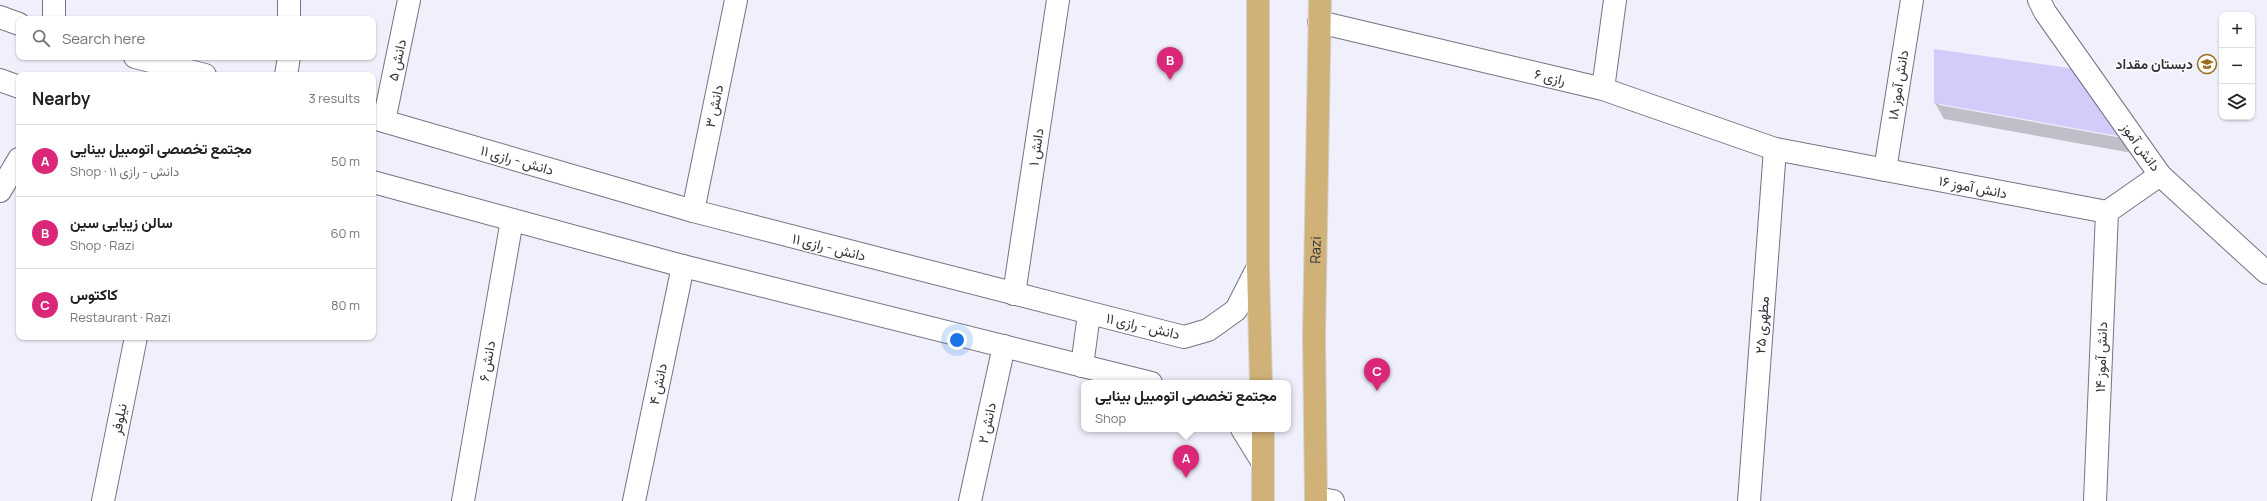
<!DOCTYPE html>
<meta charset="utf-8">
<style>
body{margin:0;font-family:Manrope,Vazirmatn,sans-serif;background:#f2f2f2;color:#222}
.controls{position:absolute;right:12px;top:12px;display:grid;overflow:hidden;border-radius:8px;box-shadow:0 1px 3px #0004}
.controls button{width:36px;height:36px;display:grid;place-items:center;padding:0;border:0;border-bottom:1px solid #e0e0e0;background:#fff;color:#222;font:20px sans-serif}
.you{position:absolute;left:957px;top:340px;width:14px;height:14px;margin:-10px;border:3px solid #fff;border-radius:50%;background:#1a73e8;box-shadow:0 0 0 6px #1a73e833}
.badge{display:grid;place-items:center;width:26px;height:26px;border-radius:50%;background:#db2777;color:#fff;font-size:13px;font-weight:700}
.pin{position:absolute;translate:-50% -33px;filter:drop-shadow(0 1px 2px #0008)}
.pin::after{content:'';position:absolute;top:21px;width:14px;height:12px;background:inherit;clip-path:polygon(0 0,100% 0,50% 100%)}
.popup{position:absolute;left:1081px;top:380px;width:210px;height:52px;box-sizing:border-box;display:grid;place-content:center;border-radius:8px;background:#fff;filter:drop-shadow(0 1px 3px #0005);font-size:13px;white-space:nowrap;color:#767676}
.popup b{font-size:15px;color:#222}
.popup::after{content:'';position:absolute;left:50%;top:100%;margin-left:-8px;border:8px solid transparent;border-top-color:#fff}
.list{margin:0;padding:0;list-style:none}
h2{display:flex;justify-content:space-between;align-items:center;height:52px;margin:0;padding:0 16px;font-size:17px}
h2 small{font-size:13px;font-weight:400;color:#767676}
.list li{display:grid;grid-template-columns:26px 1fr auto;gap:12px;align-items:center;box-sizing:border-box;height:72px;padding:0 16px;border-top:1px solid #e0e0e0}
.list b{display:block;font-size:15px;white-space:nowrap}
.list p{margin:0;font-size:13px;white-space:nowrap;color:#767676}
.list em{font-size:13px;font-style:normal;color:#767676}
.icon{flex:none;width:22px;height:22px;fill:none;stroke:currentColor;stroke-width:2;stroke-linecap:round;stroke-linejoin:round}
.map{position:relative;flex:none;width:2267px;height:501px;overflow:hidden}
.search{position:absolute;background:#fff;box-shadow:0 1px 3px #0004;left:16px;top:16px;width:360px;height:44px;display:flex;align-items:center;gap:10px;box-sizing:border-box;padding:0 14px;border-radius:8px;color:#767676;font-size:15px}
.panel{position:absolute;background:#fff;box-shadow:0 1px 3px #0004;left:16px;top:72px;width:360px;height:268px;border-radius:8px}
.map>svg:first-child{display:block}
</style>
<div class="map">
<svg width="2267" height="501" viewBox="0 0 2267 501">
<rect width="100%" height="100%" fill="#f0effc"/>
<path fill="#0003" fill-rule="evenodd" d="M1935,50L2082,71L2141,141L2149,156L1944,119L1935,103ZM1939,103L2137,139L2139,141L1939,105Z"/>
<path fill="#d1ccfa" d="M1934,49L2083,70L2141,140L1934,103Z"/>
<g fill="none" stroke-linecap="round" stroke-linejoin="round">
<g stroke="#747382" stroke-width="24">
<g id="minor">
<path d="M54,0V19"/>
<path d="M289,0V19"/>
<path d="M2039,0L2045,12L2160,175L2267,273"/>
<path d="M0,17L19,24"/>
<path d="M1319,22L1603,89L1775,149L2107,212L2160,175"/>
<path d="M135,57L205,75"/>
<path d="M286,75L289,57"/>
<path d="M0,80L19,87"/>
<path d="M1603,89L1615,0"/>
<path d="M373,118L693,211L1184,337L1208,330L1236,310L1258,267"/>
<path d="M384,121L409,0"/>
<path d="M1885,170L1912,0"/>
<path d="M373,182L683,266L1151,383"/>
<path d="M0,191L19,159"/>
<path d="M693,211L736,0"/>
<path d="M1014,294L1058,0"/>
<path d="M1082,366L1089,314"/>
<path d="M1242,429L1263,463"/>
<path d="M1316,498L1333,501"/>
<path d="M103,501L136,337"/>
<path d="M463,501L512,220"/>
<path d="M634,501L683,266"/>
<path d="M970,501L1004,346"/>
<path d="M1749,501L1775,149"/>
<path d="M2095,501L2107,212"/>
</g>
</g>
<g stroke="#d2d2d4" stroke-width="24">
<g id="major">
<path d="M1258,0V267L1261,383"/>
<path d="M1263,429V501"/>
<path id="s1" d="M1316,501L1314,336L1320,0"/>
</g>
</g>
<use href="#minor" stroke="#fff" stroke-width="22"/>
<use href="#major" stroke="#d0b177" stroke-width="22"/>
</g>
<defs>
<g id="school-ring" transform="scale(1)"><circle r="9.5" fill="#fefefe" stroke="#9b6e1e" stroke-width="1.5"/><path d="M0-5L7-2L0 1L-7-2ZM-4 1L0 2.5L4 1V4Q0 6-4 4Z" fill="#9b6e1e"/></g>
</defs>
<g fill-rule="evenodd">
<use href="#school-ring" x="2207" y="64"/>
</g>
<g text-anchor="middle" stroke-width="3" stroke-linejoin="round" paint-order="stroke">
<g font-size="14" fill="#34343a" stroke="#fefefe">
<text transform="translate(397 60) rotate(-78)" y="5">دانش ۵</text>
<text transform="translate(1550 77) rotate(13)" y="5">رازی ۶</text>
<text transform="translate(1898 85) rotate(-81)" y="5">دانش آموز ۱۸</text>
<text transform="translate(714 106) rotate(-78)" y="5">دانش ۳</text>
<text transform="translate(1036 147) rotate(-82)" y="5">دانش ۱</text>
<text transform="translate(2141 147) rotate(54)" y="5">دانش آموز</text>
<text transform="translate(517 160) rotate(16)" y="5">دانش - رازی ۱۱</text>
<text transform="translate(1973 187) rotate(11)" y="5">دانش آموز ۱۶</text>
<text transform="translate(829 247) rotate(14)" y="5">دانش - رازی ۱۱</text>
<text dy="5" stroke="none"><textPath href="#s1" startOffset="251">Razi</textPath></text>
<text transform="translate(1762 325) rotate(-86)" y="5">مطهری ۲۵</text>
<text transform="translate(1143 326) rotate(13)" y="5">دانش - رازی ۱۱</text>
<text transform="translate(2101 357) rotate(-88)" y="5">دانش آموز ۱۴</text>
<text transform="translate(487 361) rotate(-80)" y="5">دانش ۶</text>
<text transform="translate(658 384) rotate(-78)" y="5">دانش ۴</text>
<text transform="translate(119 419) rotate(-79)" y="5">نیلوفر</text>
<text transform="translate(987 423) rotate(-78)" y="5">دانش ۲</text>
</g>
<g font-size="14" font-weight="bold" fill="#34343a" stroke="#fefefe" text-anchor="end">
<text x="2193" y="69">دبستان مقداد</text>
</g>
</g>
</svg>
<div class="controls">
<button>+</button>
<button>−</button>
<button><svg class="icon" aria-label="layers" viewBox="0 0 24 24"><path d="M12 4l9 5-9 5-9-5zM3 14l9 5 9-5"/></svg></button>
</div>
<div class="you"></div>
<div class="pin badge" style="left:1186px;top:478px">A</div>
<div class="popup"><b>مجتمع تخصصی اتومبیل بینایی</b>Shop</div>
<div class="pin badge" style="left:1170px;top:80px">B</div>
<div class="pin badge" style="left:1377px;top:391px">C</div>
<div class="search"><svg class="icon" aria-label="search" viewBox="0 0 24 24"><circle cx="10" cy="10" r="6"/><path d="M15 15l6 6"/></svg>Search here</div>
<section class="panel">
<h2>Nearby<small>3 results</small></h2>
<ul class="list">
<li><span class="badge">A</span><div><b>مجتمع تخصصی اتومبیل بینایی</b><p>Shop · دانش - رازی ۱۱</p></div><em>50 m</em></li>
<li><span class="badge">B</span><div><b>سالن زیبایی سین</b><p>Shop · Razi</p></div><em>60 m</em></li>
<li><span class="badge">C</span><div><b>کاکتوس</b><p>Restaurant · Razi</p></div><em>80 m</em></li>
</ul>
</section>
</div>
